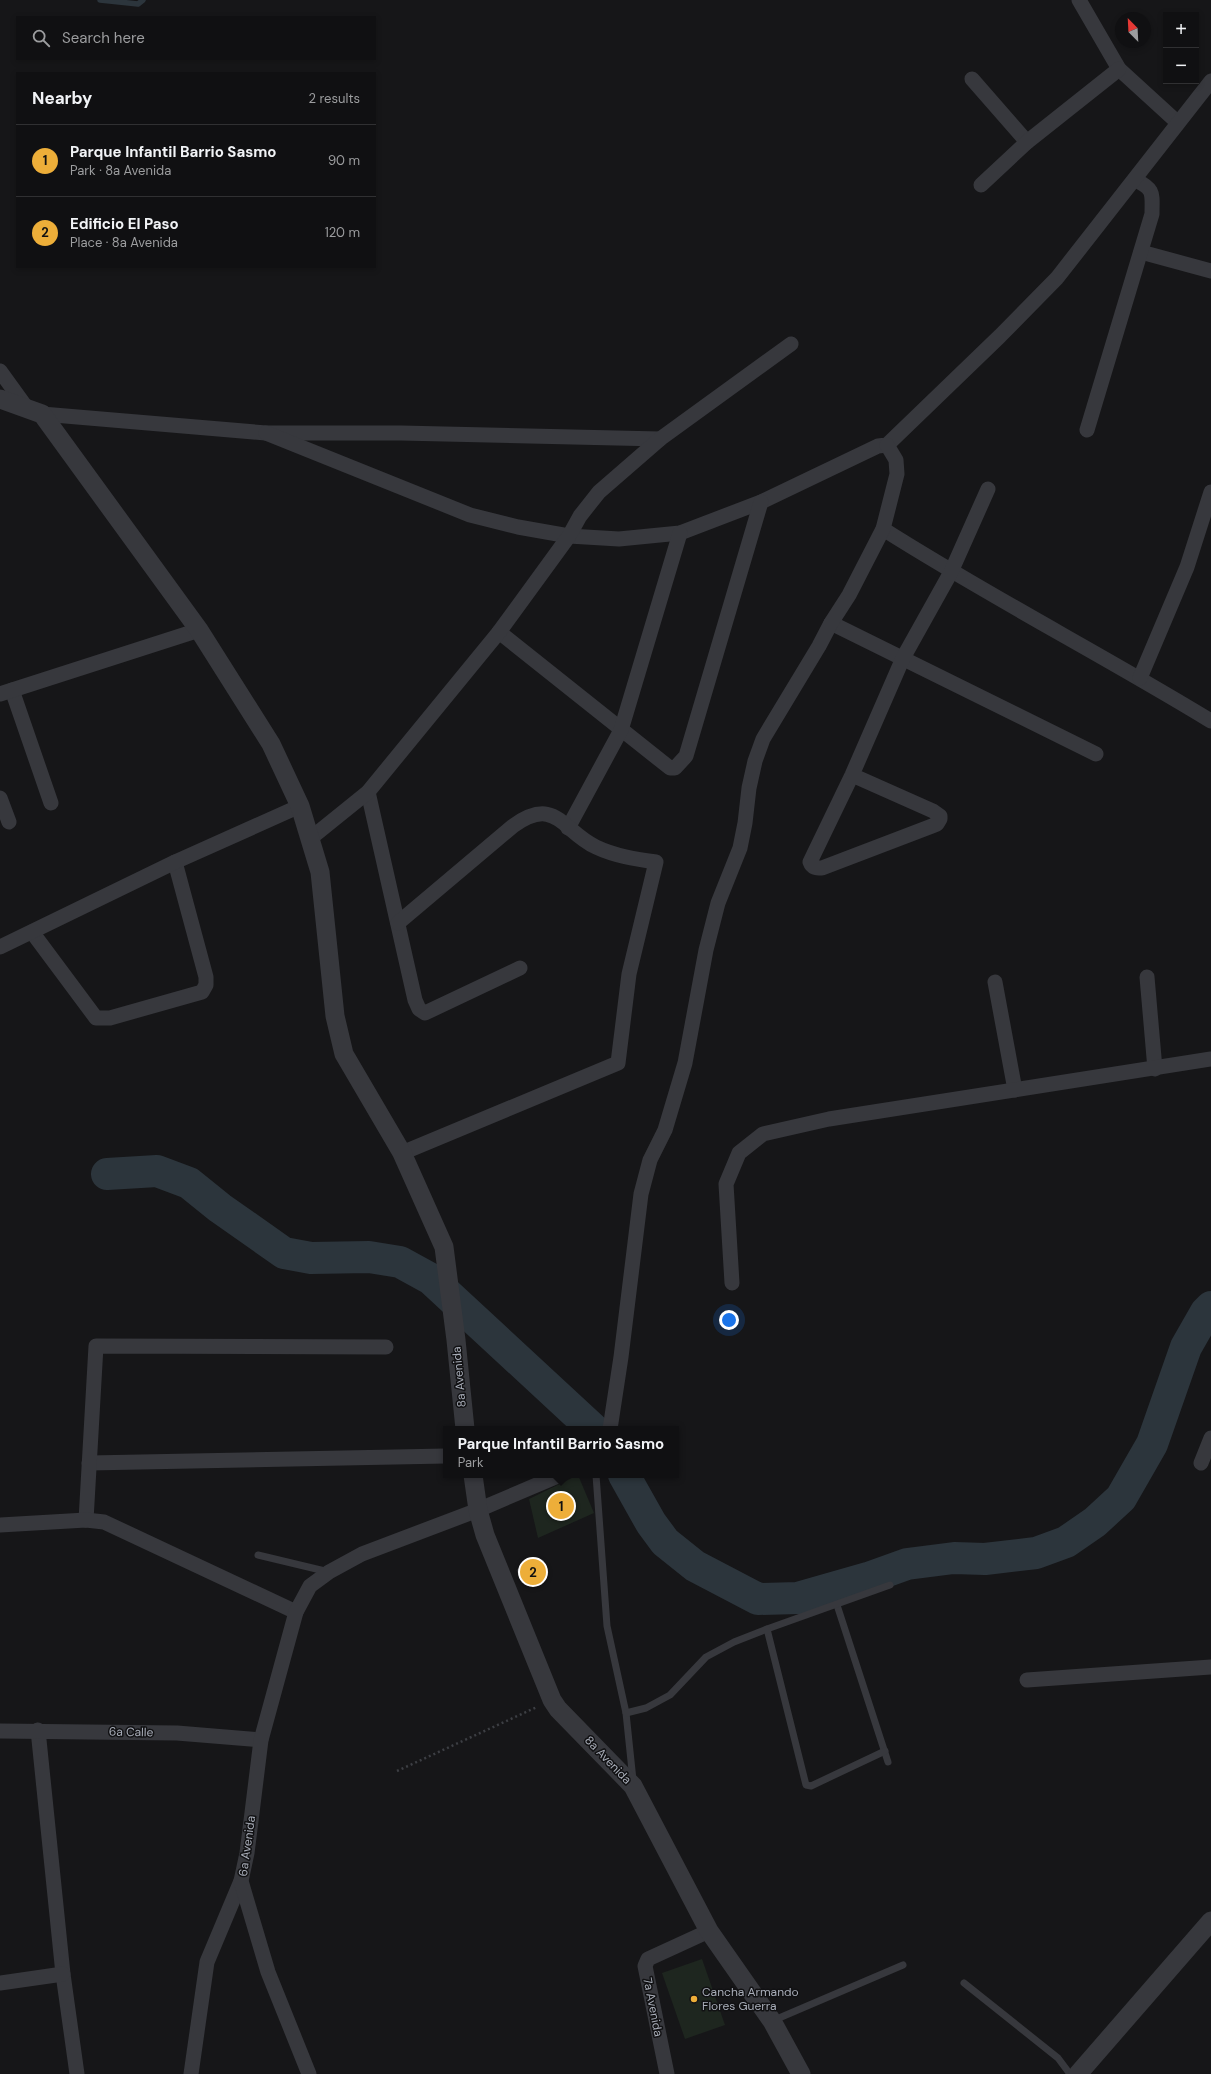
<!DOCTYPE html>
<meta charset="utf-8">
<style>
body{margin:0;font-family:"DM Sans",sans-serif;background:#19191b;color:#f1f3f6}
.controls{position:absolute;right:12px;top:12px;display:grid;overflow:hidden;border-radius:0px;box-shadow:0 2px 6px #0003}
.controls button{width:36px;height:36px;display:grid;place-items:center;padding:0;border:0;border-bottom:1px solid #303032;background:#101012;color:#f1f3f6;font:20px sans-serif}
.compass{position:absolute;left:1115px;top:12px;width:36px;height:36px;border-radius:50%;background:#101012;box-shadow:0 2px 6px #0003;rotate:336deg}
.you{position:absolute;left:729px;top:1320px;width:14px;height:14px;margin:-10px;border:3px solid #fff;border-radius:50%;background:#1a73e8;box-shadow:0 0 0 6px #1a73e833}
.badge{display:grid;place-items:center;width:26px;height:26px;border-radius:50%;background:#edae39;color:#111;font-size:13px;font-weight:700}
.pin{position:absolute;translate:-50% -50%;border:2px solid #fff;box-shadow:0 1px 4px #0006}
.popup{position:absolute;left:443px;top:1426px;width:236px;height:52px;box-sizing:border-box;display:grid;place-content:center;border-radius:0px;background:#101012;filter:drop-shadow(0 1px 3px #0005);font-size:13px;white-space:nowrap;color:#9c9d9f}
.popup b{font-size:15px;color:#f1f3f6}
.popup::after{content:'';position:absolute;left:50%;top:100%;margin-left:-8px;border:8px solid transparent;border-top-color:#101012}
.list{margin:0;padding:0;list-style:none}
h2{display:flex;justify-content:space-between;align-items:center;height:52px;margin:0;padding:0 16px;font-size:17px}
h2 small{font-size:13px;font-weight:400;color:#9c9d9f}
.list li{display:grid;grid-template-columns:26px 1fr auto;gap:12px;align-items:center;box-sizing:border-box;height:72px;padding:0 16px;border-top:1px solid #303032}
.list b{display:block;font-size:15px;white-space:nowrap}
.list p{margin:0;font-size:13px;white-space:nowrap;color:#9c9d9f}
.list em{font-size:13px;font-style:normal;color:#9c9d9f}
.icon{flex:none;width:22px;height:22px;fill:none;stroke:currentColor;stroke-width:2;stroke-linecap:round;stroke-linejoin:round}
.map{position:relative;flex:none;width:1211px;height:2074px;overflow:hidden}
.search{position:absolute;background:#101012;box-shadow:0 2px 6px #0003;left:16px;top:16px;width:360px;height:44px;display:flex;align-items:center;gap:10px;box-sizing:border-box;padding:0 14px;border-radius:0px;color:#9c9d9f;font-size:15px}
.panel{position:absolute;background:#101012;box-shadow:0 2px 6px #0003;left:16px;top:72px;width:360px;height:196px;border-radius:0px}
.map>svg:first-child{display:block}
</style>
<div class="map">
<svg width="1211" height="2074" viewBox="0 0 1211 2074">
<rect width="100%" height="100%" fill="#161618"/>
<g fill="#1e261f">
<path d="M578,1475L594,1513L538,1538L529,1499Z"/>
<path d="M702,1959L725,2025L685,2039L662,1973Z"/>
</g>
<g fill="none" stroke-linecap="round" stroke-linejoin="round">
<path stroke="#2c353c" stroke-width="5.5" d="M100,0L138,4L143,0"/>
<g stroke="#2c353c" stroke-width="32">
<path d="M107,1174L157,1171L189,1183L220,1208L284,1253L311,1258L369,1257L400,1262L431,1279L593,1429"/>
<path d="M624,1475L651,1523L665,1542L695,1566L758,1599L798,1598L868,1578L907,1564L954,1558L985,1559L1036,1553L1066,1542L1095,1522L1121,1498L1152,1444L1186,1347L1206,1312L1211,1307"/>
</g>
</g>
<path fill="#404145" stroke="#303034" d="M543,1560L548,1573L522,1583L517,1570Z"/>
<g fill="none" stroke-linecap="round" stroke-linejoin="round">
<path stroke="#3d3f44" stroke-width="2.5" stroke-dasharray="2 3" stroke-linecap="butt" d="M397,1771L537,1707"/>
<g stroke="#37383d" stroke-width="7">
<path d="M596,1475L607,1626L626,1713L633,1780"/>
<path d="M258,1555L329,1572"/>
<path d="M837,1605L888,1762"/>
<path d="M767,1629L890,1585"/>
<path d="M626,1713L646,1708L670,1695L706,1657L734,1642L767,1629L806,1785L811,1786L885,1751"/>
<path d="M964,1983L1058,2058L1070,2074"/>
<path d="M772,2021L903,1965"/>
</g>
<g stroke="#37383d" stroke-width="15">
<path d="M1079,0L1119,69L1177,122"/>
<path d="M972,79L1027,142"/>
<path d="M981,185L1027,142L1119,69"/>
<path d="M1141,252L1211,271"/>
<path d="M0,371L26,407"/>
<path d="M42,414L266,433H401L660,439"/>
<path d="M1087,430L1152,214C1152,194 1155,189 1135,180"/>
<path d="M266,433L470,515L518,527L569,536L619,539L680,533L761,502L878,446L887,445L1000,336L1057,278L1211,81"/>
<path d="M883,529C990,597 1103,655 1211,721"/>
<path d="M831,623L1096,754"/>
<path d="M499,632L670,768H675L686,756L761,502"/>
<path d="M1140,678L1187,567L1211,492"/>
<path d="M12,690L51,803"/>
<path d="M0,694L199,630"/>
<path d="M852,775L933,811L940,816V819L937,824L932,826L822,868C816,868 812,868 810,862L852,775L903,658L951,572L988,489"/>
<path d="M368,792L415,1000L419,1009L425,1013L520,968"/>
<path d="M0,798L9,822"/>
<path d="M568,828L621,730L680,533"/>
<path d="M311,838L368,792L499,632L569,536L580,516L599,492L660,439L791,344"/>
<path d="M398,923L513,826C556,795 562,831 596,847C615,856 635,859 656,862L629,974L618,1063L402,1153"/>
<path d="M32,932L96,1018H110L202,992L206,985V977L175,862"/>
<path d="M0,947L175,862L300,806"/>
<path d="M1147,977L1155,1069"/>
<path d="M995,982L1015,1090"/>
<path d="M732,1283L726,1184L739,1153L763,1134L829,1119L1211,1059"/>
<path d="M610,1429L621,1357L641,1194L650,1160L665,1130L685,1063L706,950L718,903L740,848L745,823L749,788L755,761L763,739L819,646L831,623L849,595L883,529L897,474L896,460L887,445"/>
<path d="M89,1463L446,1456"/>
<path d="M1201,1463L1211,1438"/>
<path d="M86,1520L96,1346L386,1347"/>
<path d="M0,1525L86,1520L104,1522L296,1612"/>
<path d="M1027,1680L1211,1667"/>
<path d="M38,1730L63,1974L77,2074"/>
<path d="M0,1731L177,1733L261,1740"/>
<path d="M0,1983L63,1974"/>
<path d="M191,2074L207,1962L241,1881"/>
<path d="M309,2074L268,1972L241,1881L247,1853L261,1740L296,1612L310,1586L329,1572L362,1554L478,1510L560,1475"/>
<path d="M667,2074L645,1966L648,1959L709,1931"/>
</g>
<g stroke="#37383d" stroke-width="19">
<path d="M0,399L42,414L199,630L271,744L300,806L320,872L335,1016L344,1054L402,1153L444,1247L456,1340L465,1429"/>
<path d="M473,1475L478,1510L485,1535L552,1700L558,1709L633,1786L709,1931L772,2021L801,2074"/>
<path d="M1078,2074L1211,1921"/>
</g>
</g>
<circle fill="#edae39" stroke="#111113" stroke-width="1.5" cx="694" cy="1999" r="4"/>
<g text-anchor="middle" stroke-width="3" stroke-linejoin="round" paint-order="stroke">
<g font-size="12" fill="#a8adb8" stroke="#111113">
<text transform="translate(459 1377) rotate(-95)" y="4">8a Avenida</text>
<text transform="translate(131 1732) rotate(1)" y="4">6a Calle</text>
<text transform="translate(608 1760) rotate(46)" y="4">8a Avenida</text>
<text transform="translate(247 1846) rotate(-82)" y="4">6a Avenida</text>
<text transform="translate(653 2007) rotate(79)" y="4">7a Avenida</text>
</g>
<g font-size="12" fill="#a8adb8" stroke="#111113" text-anchor="start">
<text x="702" y="1996">Cancha Armando<tspan x="702" dy="14">Flores Guerra</tspan></text>
</g>
</g>
</svg>
<div class="controls">
<button>+</button>
<button>−</button>
</div>
<svg class="compass" viewBox="-18 -18 36 36"><path d="M0-13l5 13h-10z" fill="#e53935"/><path d="M0 13l5-13h-10z" fill="#9c9d9f"/></svg>
<div class="you"></div>
<div class="pin badge" style="left:561px;top:1506px">1</div>
<div class="popup"><b>Parque Infantil Barrio Sasmo</b>Park</div>
<div class="pin badge" style="left:533px;top:1572px">2</div>
<div class="search"><svg class="icon" aria-label="search" viewBox="0 0 24 24"><circle cx="10" cy="10" r="6"/><path d="M15 15l6 6"/></svg>Search here</div>
<section class="panel">
<h2>Nearby<small>2 results</small></h2>
<ul class="list">
<li><span class="badge">1</span><div><b>Parque Infantil Barrio Sasmo</b><p>Park · 8a Avenida</p></div><em>90 m</em></li>
<li><span class="badge">2</span><div><b>Edificio El Paso</b><p>Place · 8a Avenida</p></div><em>120 m</em></li>
</ul>
</section>
</div>
